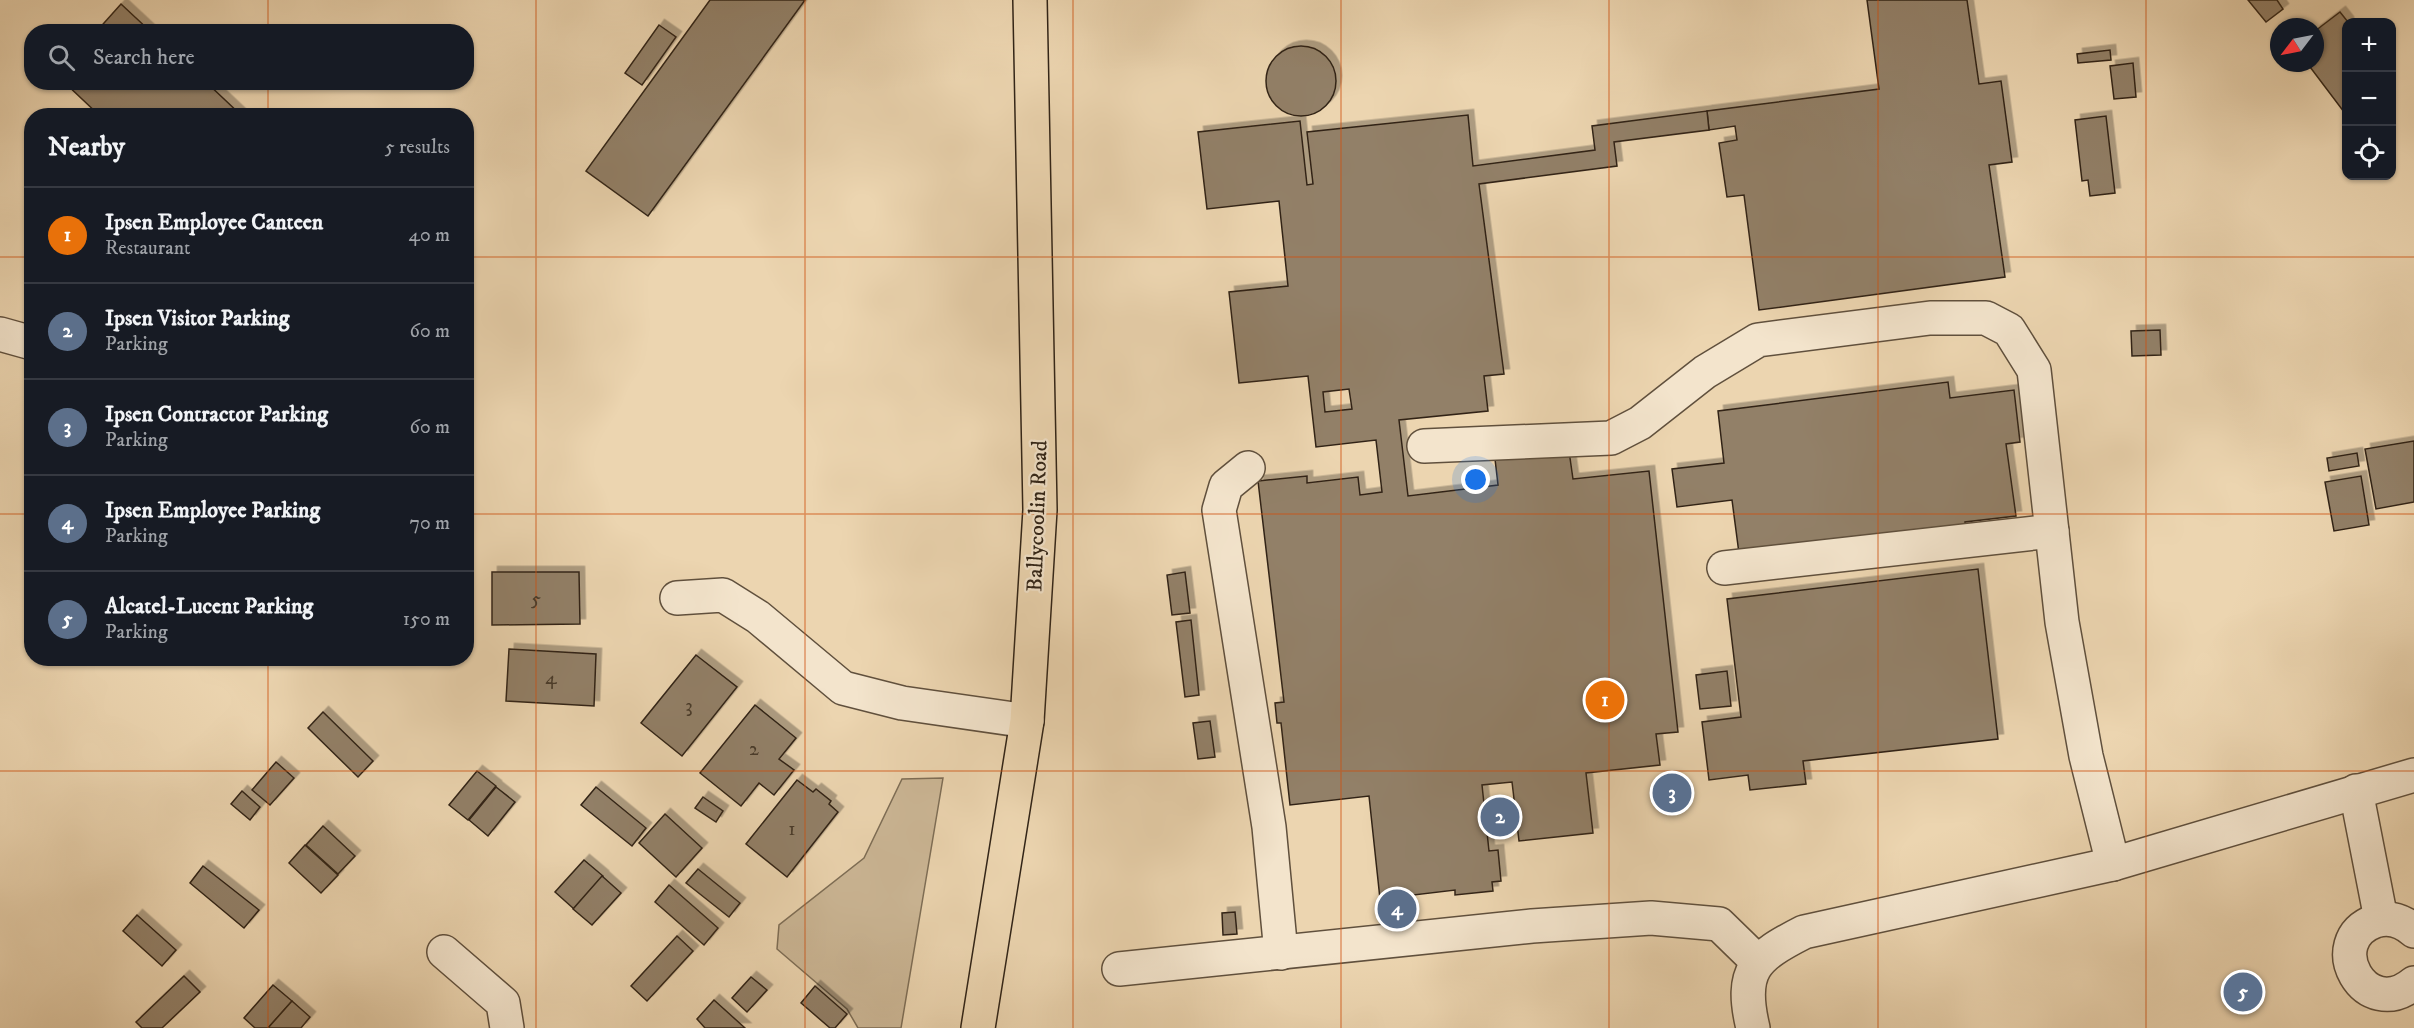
<!DOCTYPE html>
<meta charset="utf-8">
<style>
body{margin:0;font-family:"IM FELL DW Pica",serif;background:#242831;color:#f1f3f6}
.controls{position:absolute;right:18px;top:18px;display:grid;overflow:hidden;border-radius:12px;box-shadow:0 2px 4px #0004}
.controls button{width:54px;height:54px;display:grid;place-items:center;padding:0;border:0;border-bottom:2px solid #363941;background:#171b24;color:#f1f3f6;font:30px sans-serif}
.compass{position:absolute;left:2270px;top:18px;width:54px;height:54px;border-radius:50%;background:#171b24;box-shadow:0 2px 4px #0004;rotate:238deg}
.you{position:absolute;left:1476px;top:480px;width:21px;height:21px;margin:-15px;border:4px solid #fff;border-radius:50%;background:#1a73e8;box-shadow:0 0 0 9px #1a73e833}
.badge{display:grid;place-items:center;width:39px;height:39px;border-radius:50%;background:#2563eb;color:#fff;font-size:20px;font-weight:700}
.pin{position:absolute;translate:-50% -50%;border:3px solid #fff;box-shadow:0 2px 6px #0006}
.list{margin:0;padding:0;list-style:none}
h2{display:flex;justify-content:space-between;align-items:center;height:78px;margin:0;padding:0 24px;font-size:26px}
h2 small{font-size:20px;font-weight:400;color:#9ea1a6}
.list li{display:grid;grid-template-columns:39px 1fr auto;gap:18px;align-items:center;box-sizing:border-box;height:96px;padding:0 24px;border-top:2px solid #363941}
.list b{display:block;font-size:22px;white-space:nowrap}
.list p{margin:0;font-size:20px;white-space:nowrap;color:#9ea1a6}
.list em{font-size:20px;font-style:normal;color:#9ea1a6}
.icon{flex:none;width:33px;height:33px;fill:none;stroke:currentColor;stroke-width:2;stroke-linecap:round;stroke-linejoin:round}
.map{position:relative;flex:none;width:2414px;height:1028px;overflow:hidden}
.search{position:absolute;background:#171b24;box-shadow:0 2px 4px #0004;left:24px;top:24px;width:450px;height:66px;display:flex;align-items:center;gap:15px;box-sizing:border-box;padding:0 21px;border-radius:24px;color:#9ea1a6;font-size:22px}
.panel{position:absolute;background:#171b24;box-shadow:0 2px 4px #0004;left:24px;top:108px;width:450px;height:558px;border-radius:24px}
.map>svg:first-child{display:block}
</style>
<div class="map">
<svg width="2414" height="1028" viewBox="0 0 2414 1028">
<defs>
<filter id="shadow"><feDropShadow dx="5.5" dy="-5.5" stdDeviation="0" flood-color="#0004"/></filter>
</defs>
<rect width="100%" height="100%" fill="#ecd5b0"/>
<filter id="stains"><feTurbulence type="fractalNoise" baseFrequency=".00333" numOctaves="4"/><feColorMatrix values="0 0 0 0 .2 0 0 0 0 .09 0 0 0 0 .02 0 0 0 .5 -.17"/></filter>
<radialGradient id="worn" r=".72"><stop offset=".6" stop-color="#630" stop-opacity="0"/><stop offset="1" stop-color="#630" stop-opacity=".3"/></radialGradient>
<path fill="#ccb796" stroke="#7e6e56" stroke-width="1.5" d="M943,778L901,1028H858L847,1009L777,949L779,925L864,858L902,779Z"/>
<g fill="#928067" stroke="#312417" stroke-width="1.5" fill-rule="evenodd" filter="url(#shadow)">
<path d="M710,0H805L648,216L586,171Z"/>
<path d="M1867,0H1967L1979,84L2001,81L2012,162L1989,165L2005,277L1759,310L1744,195L1727,197L1719,143L1737,140L1735,126L1709,130L1707,111L1879,89Z"/>
<path d="M2248,0H2277L2283,9L2266,22Z"/>
<path d="M121,4L151,32H96Z"/>
<path d="M2340,12L2348,22L2346,109L2344,112L2307,63H2315V31Z"/>
<path d="M659,25L676,37L642,85L625,73Z"/>
<circle cx="1301" cy="81" r="35"/>
<path d="M2110,50L2111,60L2078,63L2077,54Z"/>
<path d="M2133,63L2136,97L2114,99L2110,66Z"/>
<path d="M64,82H206L242,116H100Z"/>
<path d="M1707,111L1709,130L1614,142L1617,166L1479,184L1504,374L1484,376L1488,411L1399,420L1408,496L1498,485L1495,459L1569,451L1573,479L1649,471L1678,732L1656,734L1660,765L1586,773L1593,833L1519,841L1512,782L1482,785L1489,851L1498,850L1501,881L1492,882L1493,891L1455,895V890L1380,899L1369,796L1290,805L1281,723H1277L1275,703L1284,702L1258,481L1307,476V483L1358,477L1360,495L1382,492L1376,440L1316,447L1308,376L1239,383L1229,292L1288,286L1279,201L1207,209L1198,132L1300,121L1307,185L1313,184L1307,132L1468,115L1473,166L1595,150L1592,126ZM1349,389L1352,409L1325,412L1323,392Z"/>
<path d="M2106,116L2115,193L2090,196L2088,180L2082,181L2075,120Z"/>
<path d="M2160,330L2161,355L2132,356L2131,331Z"/>
<path d="M1948,382L1950,398L2014,390L2020,442L2006,444L2016,516L1965,522L1966,533L1740,561L1732,500L1677,507L1672,469L1724,463L1718,411Z"/>
<path d="M2414,441V502L2376,509L2365,449Z"/>
<path d="M2357,453L2359,466L2329,471L2327,458Z"/>
<path d="M2361,476L2369,525L2334,531L2325,482Z"/>
<path d="M1978,569L1998,739L1803,761L1806,784L1750,790L1748,775L1709,780L1702,722L1741,717L1727,599Z"/>
<path d="M492,572H579L580,624L492,625Z"/>
<path d="M1185,572L1190,613L1172,615L1167,575Z"/>
<path d="M1191,620L1199,695L1185,697L1176,622Z"/>
<path d="M509,649L596,654L594,706L506,701Z"/>
<path d="M696,655L737,687L682,756L641,723Z"/>
<path d="M1727,671L1731,706L1700,709L1696,675Z"/>
<path d="M755,705L796,738L779,759L794,770L774,795L759,783L741,806L700,773Z"/>
<path d="M323,712L373,761L358,777L308,728Z"/>
<path d="M1210,721L1215,757L1198,759L1193,723Z"/>
<path d="M276,762L294,778L270,805L252,790Z"/>
<path d="M477,771L496,786L468,820L449,805Z"/>
<path d="M797,780L813,792L816,789L831,801L829,804L838,812L787,877L746,844Z"/>
<path d="M496,787L515,802L488,836L469,820Z"/>
<path d="M596,787L646,828L632,846L581,805Z"/>
<path d="M242,791L260,807L250,820L231,804Z"/>
<path d="M703,797L723,811L716,822L695,808Z"/>
<path d="M665,814L702,848L676,877L639,843Z"/>
<path d="M323,826L355,856L338,874L306,845Z"/>
<path d="M305,845L338,875L321,893L289,863Z"/>
<path d="M584,860L603,876L574,909L555,892Z"/>
<path d="M203,866L259,910L244,928L190,883Z"/>
<path d="M698,869L740,903L729,917L686,883Z"/>
<path d="M602,876L621,893L592,925L573,909Z"/>
<path d="M669,885L718,928L704,945L655,902Z"/>
<path d="M1235,912L1237,934L1223,935L1222,913Z"/>
<path d="M137,915L176,950L162,966L123,931Z"/>
<path d="M677,936L693,951L647,1001L631,986Z"/>
<path d="M184,976L200,992L162,1028H142L136,1022Z"/>
<path d="M751,977L767,990L747,1012L732,998Z"/>
<path d="M273,985L292,1001L268,1028H255L244,1018Z"/>
<path d="M815,986L847,1014L835,1028H830L801,1003Z"/>
<path d="M714,1000L745,1028H705L697,1019Z"/>
<path d="M292,1001L310,1017L301,1028H268Z"/>
</g>
<g fill="none" stroke-linecap="round" stroke-linejoin="round">
<g stroke="#60503d" stroke-width="36">
<g id="minor">
<path d="M0,334L32,343"/>
<path d="M1424,446L1611,438L1640,423L1705,372L1758,340L1930,318H1986L2009,330L2034,370L2062,622L2086,756L2113,864"/>
<path d="M1248,468L1226,486L1219,510L1269,827L1281,953"/>
<path d="M1724,568L2052,531"/>
<path d="M677,598L723,595L758,617L843,688L902,703L1027,721"/>
<path d="M2356,791L2381,919"/>
<path d="M2414,931C2403,921 2390,916 2375,921C2320,941 2365,1024 2414,983"/>
<path d="M444,952L503,1003L507,1028"/>
<path d="M1119,969L1532,926L1651,918L1719,924L1757,961"/>
<path d="M1753,1028C1739,970 1755,957 1804,932L2113,864L2414,775"/>
</g>
</g>
<g stroke="#312417" stroke-width="36">
<path id="major" d="M978,1028L1027,721L1040,510L1030,0"/>
</g>
<use href="#minor" stroke="#f3e4cc" stroke-width="33"/>
<use href="#major" stroke="#ecd5b0" stroke-width="33"/>
</g>
<path fill="none" stroke="#cd510e" stroke-width="1.5" stroke-opacity="0.55" d="M268,0V32M536,0V1028M805,0V1028M1073,0V1028M1341,0V1028M1609,0V1028M1878,0V1028M2146,0V1028M268,82V116M0,257H32M466,257H2414M0,514H32M466,514H2414M268,658V1028M0,771H2414"/>
<g text-anchor="middle" stroke-width="4.5" stroke-linejoin="round" paint-order="stroke">
<g font-size="20" fill="#493b2b">
<text x="536" y="605">5</text>
<text x="551" y="684">4</text>
<text x="689" y="712">3</text>
<text x="754" y="755">2</text>
<text x="792" y="835">1</text>
</g>
<g font-size="22" fill="#312417" stroke="#f3e4cc">
<text transform="translate(1036 516) rotate(-88)" y="8">Ballycoolin Road</text>
</g>
</g>
<rect width="100%" height="100%" filter="url(#stains)"/>
<rect width="100%" height="100%" fill="url(#worn)"/>
</svg>
<div class="controls">
<button>+</button>
<button>−</button>
<button><svg class="icon" aria-label="locate" viewBox="0 0 24 24"><circle cx="12" cy="12" r="6"/><path d="M12 2v4M12 18v4M2 12h4M18 12h4"/></svg></button>
</div>
<svg class="compass" viewBox="-18 -18 36 36"><path d="M0-13l5 13h-10z" fill="#e53935"/><path d="M0 13l5-13h-10z" fill="#9ea1a6"/></svg>
<div class="you"></div>
<div class="pin badge" style="left:1605px;top:700px;background:#e8710a">1</div>
<div class="pin badge" style="left:1500px;top:817px;background:#5c6f8a">2</div>
<div class="pin badge" style="left:1672px;top:793px;background:#5c6f8a">3</div>
<div class="pin badge" style="left:1397px;top:909px;background:#5c6f8a">4</div>
<div class="pin badge" style="left:2243px;top:992px;background:#5c6f8a">5</div>
<div class="search"><svg class="icon" aria-label="search" viewBox="0 0 24 24"><circle cx="10" cy="10" r="6"/><path d="M15 15l6 6"/></svg>Search here</div>
<section class="panel">
<h2>Nearby<small>5 results</small></h2>
<ul class="list">
<li><span class="badge" style="background:#e8710a">1</span><div><b>Ipsen Employee Canteen</b><p>Restaurant</p></div><em>40 m</em></li>
<li><span class="badge" style="background:#5c6f8a">2</span><div><b>Ipsen Visitor Parking</b><p>Parking</p></div><em>60 m</em></li>
<li><span class="badge" style="background:#5c6f8a">3</span><div><b>Ipsen Contractor Parking</b><p>Parking</p></div><em>60 m</em></li>
<li><span class="badge" style="background:#5c6f8a">4</span><div><b>Ipsen Employee Parking</b><p>Parking</p></div><em>70 m</em></li>
<li><span class="badge" style="background:#5c6f8a">5</span><div><b>Alcatel-Lucent Parking</b><p>Parking</p></div><em>150 m</em></li>
</ul>
</section>
</div>
